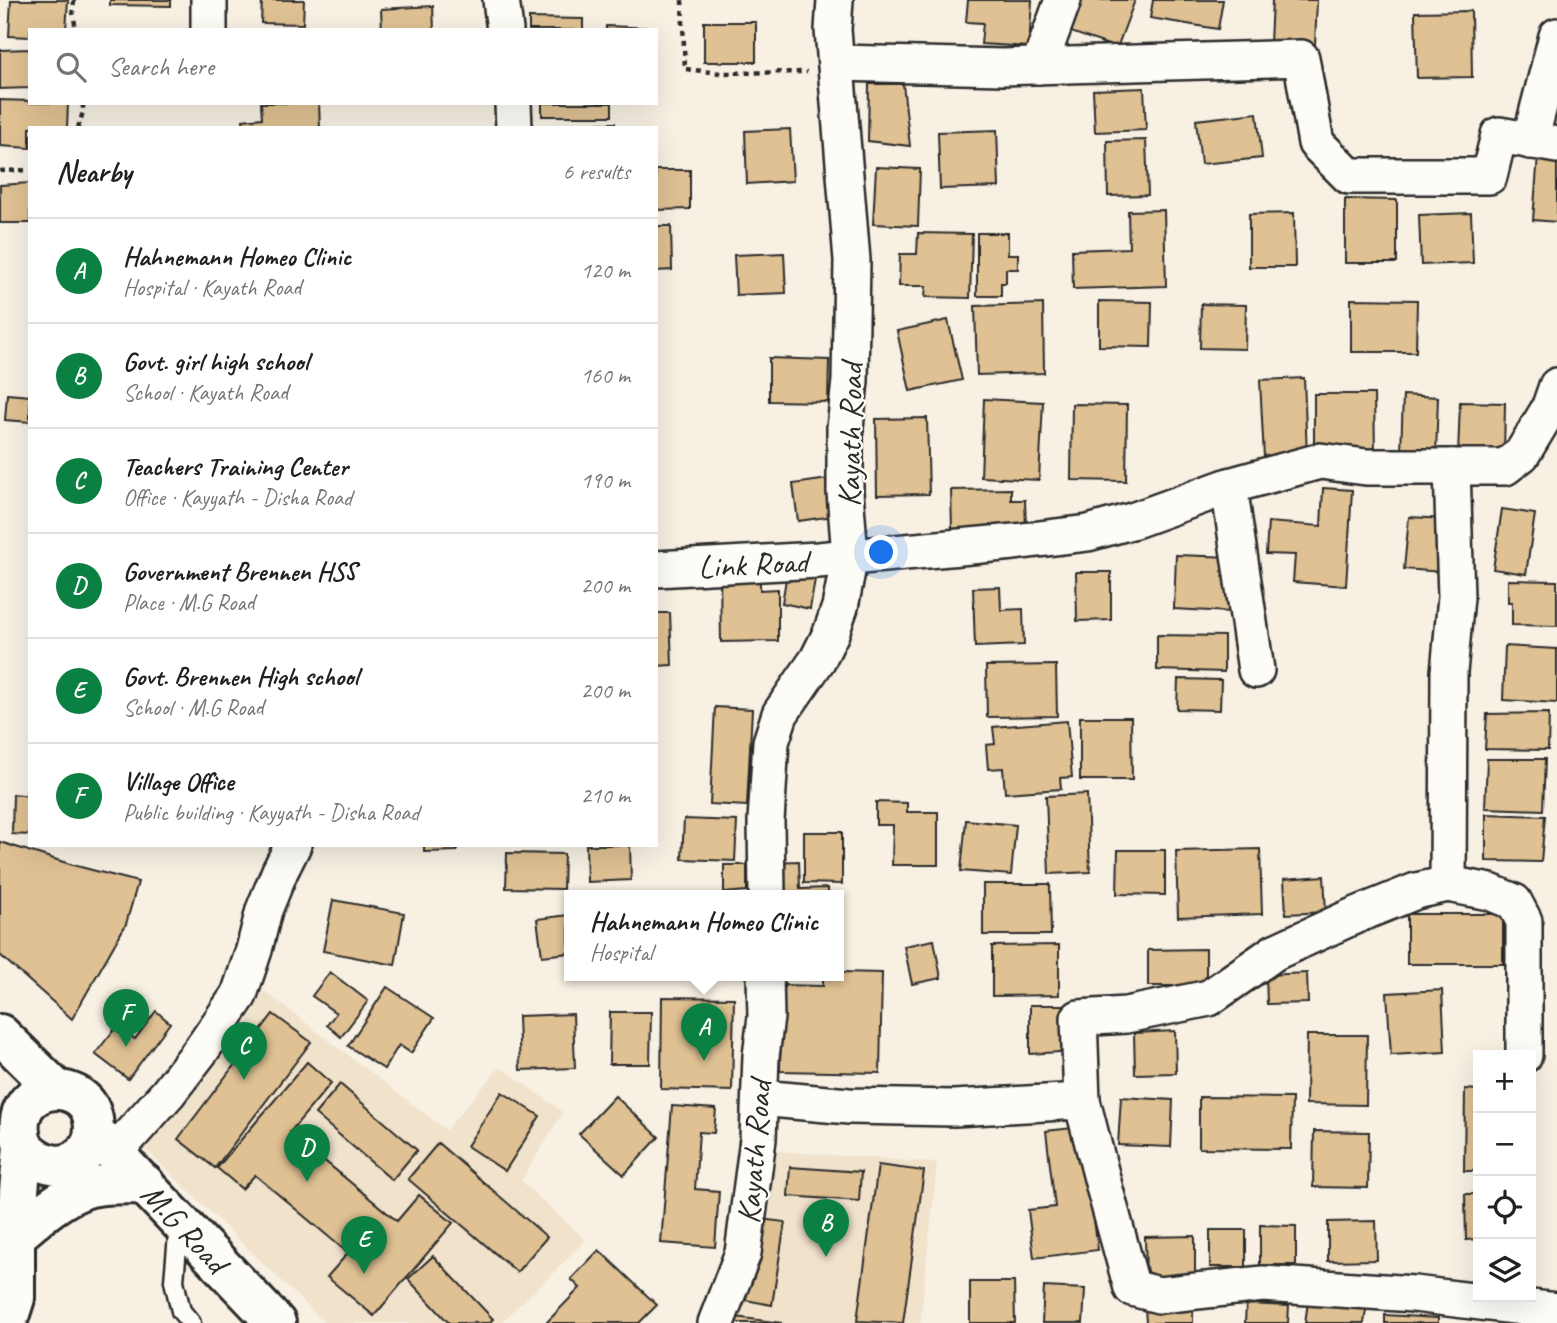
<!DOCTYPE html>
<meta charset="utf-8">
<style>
body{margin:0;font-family:Caveat,sans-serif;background:#f6f6f6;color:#202124}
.controls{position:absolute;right:21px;bottom:21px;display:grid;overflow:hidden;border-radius:0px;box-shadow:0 7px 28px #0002}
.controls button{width:63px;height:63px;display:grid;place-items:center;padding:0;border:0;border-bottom:2px solid #e0e0e0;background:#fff;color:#202124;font:35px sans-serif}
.you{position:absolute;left:882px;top:553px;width:24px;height:24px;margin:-18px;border:5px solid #fff;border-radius:50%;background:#1a73e8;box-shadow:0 0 0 10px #1a73e833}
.badge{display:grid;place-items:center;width:46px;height:46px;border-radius:50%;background:#0b8043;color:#fff;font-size:23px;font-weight:700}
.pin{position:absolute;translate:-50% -58px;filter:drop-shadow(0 2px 4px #0008)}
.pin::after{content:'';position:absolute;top:37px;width:24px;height:21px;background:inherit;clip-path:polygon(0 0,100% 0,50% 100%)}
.popup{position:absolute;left:564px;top:890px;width:280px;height:91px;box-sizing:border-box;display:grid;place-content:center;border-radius:0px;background:#fff;filter:drop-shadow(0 2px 5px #0005);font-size:23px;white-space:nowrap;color:#757577}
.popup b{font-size:26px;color:#202124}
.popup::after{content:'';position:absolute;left:50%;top:100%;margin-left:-14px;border:14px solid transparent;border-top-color:#fff}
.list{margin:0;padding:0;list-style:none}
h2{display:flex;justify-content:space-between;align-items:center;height:91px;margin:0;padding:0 28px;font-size:30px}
h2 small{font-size:23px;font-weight:400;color:#757577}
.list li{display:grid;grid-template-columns:46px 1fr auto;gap:21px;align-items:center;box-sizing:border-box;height:105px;padding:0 28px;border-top:2px solid #e0e0e0}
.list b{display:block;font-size:26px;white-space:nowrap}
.list p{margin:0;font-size:23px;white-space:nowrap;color:#757577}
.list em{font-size:23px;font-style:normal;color:#757577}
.icon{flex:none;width:38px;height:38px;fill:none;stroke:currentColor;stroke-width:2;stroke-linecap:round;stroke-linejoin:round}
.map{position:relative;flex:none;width:1557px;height:1323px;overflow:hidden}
.search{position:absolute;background:#fff;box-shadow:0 7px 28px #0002;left:28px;top:28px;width:630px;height:77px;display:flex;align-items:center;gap:18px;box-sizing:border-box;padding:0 24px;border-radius:0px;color:#757577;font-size:26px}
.panel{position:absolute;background:#fff;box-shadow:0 7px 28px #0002;left:28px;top:126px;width:630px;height:721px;border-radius:0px}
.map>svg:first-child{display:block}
</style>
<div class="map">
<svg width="1557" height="1323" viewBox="0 0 1557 1323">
<rect width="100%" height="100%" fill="#f7f0e3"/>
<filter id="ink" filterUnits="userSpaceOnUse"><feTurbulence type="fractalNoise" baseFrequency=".0143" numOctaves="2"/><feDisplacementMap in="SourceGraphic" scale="14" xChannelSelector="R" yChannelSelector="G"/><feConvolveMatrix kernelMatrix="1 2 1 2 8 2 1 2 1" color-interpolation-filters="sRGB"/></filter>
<g filter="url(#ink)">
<g fill="#f0e2cb">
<path d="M260,988L446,1130L500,1067L563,1112L521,1181L585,1240L550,1276L500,1323H325L137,1141Z"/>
<path d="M764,1150L937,1163L920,1323H732Z"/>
</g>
<g fill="#dfc193" stroke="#2b2b2b" stroke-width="2">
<path d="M11,0H68L66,30H30V37L9,36Z"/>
<path d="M110,0H171V6L110,5Z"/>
<path d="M262,0H304L303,24L261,23Z"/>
<path d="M968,0H1032L1029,47L981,44L983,23L966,22Z"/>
<path d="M1079,0H1135L1117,48L1068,31Z"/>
<path d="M1153,0H1223L1218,29L1150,18Z"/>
<path d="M1272,0H1317L1315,45L1270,43Z"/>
<path d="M433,6L434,30H382L381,9Z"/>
<path d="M1471,11L1472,77L1417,78L1415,12Z"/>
<path d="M529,18L583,19V30H529Z"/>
<rect x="704" y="22" width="52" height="40"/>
<path d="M606,26L655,28V30H606Z"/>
<path d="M30,49V88L0,89V50Z"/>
<path d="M869,84H903L910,146L868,141Z"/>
<path d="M1144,88L1146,130L1095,132L1093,90Z"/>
<path d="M0,100L30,101V103H68L67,128H30V148L0,146Z"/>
<path d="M261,103H319L320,128H244L243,120L262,118Z"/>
<rect x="542" y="103" width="70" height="13"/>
<path d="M1257,113L1262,158L1201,164L1196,120Z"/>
<path d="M615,123V128H573L572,124Z"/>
<path d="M790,129L793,181L747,184L745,131Z"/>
<path d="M997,130L999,187L940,189L938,132Z"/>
<path d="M1146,140L1148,195L1108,196L1107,141Z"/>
<path d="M1538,155L1557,156V222L1533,220Z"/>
<path d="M876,167L920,169L918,226L873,224Z"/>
<path d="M656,170H690V209L656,210Z"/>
<path d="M30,183V223H0V185Z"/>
<path d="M1345,199L1397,200V263H1345Z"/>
<path d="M1164,210L1166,286L1073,289L1072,250L1129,248L1128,211Z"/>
<path d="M1294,213L1295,267H1249V214Z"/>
<path d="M1471,213L1473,263L1421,265L1419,215Z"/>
<path d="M656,226H671L672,270L656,271Z"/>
<path d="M918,233L972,234L970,298L925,297L926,286H899L900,254H917Z"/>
<path d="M977,233H1008V254H1018V269H1006V283H1001V296H977Z"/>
<path d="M784,253L786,293L736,295L734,255Z"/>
<path d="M1351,299L1417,300L1416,352H1351Z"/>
<path d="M1099,301L1152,302L1151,347L1099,346Z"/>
<path d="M1043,304L1044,373L977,375L975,306Z"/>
<path d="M1201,304L1246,305L1245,349L1200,348Z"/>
<path d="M948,320L962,380L910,391L897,331Z"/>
<path d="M769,358L829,360L828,402L769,401Z"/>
<path d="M1304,378L1307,456L1264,458L1260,380Z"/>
<path d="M7,394L30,396V422L5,420Z"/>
<path d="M1314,394H1374L1375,453L1314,454Z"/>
<path d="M1403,395L1438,397L1436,455L1401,453Z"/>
<path d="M984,399L1043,402L1039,480L981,477Z"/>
<path d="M1460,402L1505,403L1504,456L1458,455Z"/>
<path d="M1072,404L1127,405L1126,481L1071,480Z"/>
<path d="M927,418L929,494L877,495L876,419Z"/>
<path d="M836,478L841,515L798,521L793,484Z"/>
<path d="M1323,488L1352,490L1346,586L1293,582L1295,555L1266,554L1268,522L1321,526Z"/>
<path d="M1011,489V500H1025L1026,529H952L951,490Z"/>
<path d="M1502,509L1535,514L1526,574L1493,569Z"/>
<path d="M1409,517L1446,519L1442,572L1404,569Z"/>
<path d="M1176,555L1233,557L1230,612L1174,609Z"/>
<path d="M1076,572H1111V620L1077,621Z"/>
<path d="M787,573L815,579L810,609L782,603Z"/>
<path d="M720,574H760V590L778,589V641L721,642Z"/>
<path d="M1508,580L1557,581V626L1512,625V602H1508Z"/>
<path d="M1000,587L1001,610L1023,609L1024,645L975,647L973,588Z"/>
<path d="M656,613H670L672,665L656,666Z"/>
<path d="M1157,635L1224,636V672L1157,670Z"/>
<path d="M1505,646L1557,649V703L1503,700Z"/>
<path d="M1056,665L1057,716L987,717L986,666Z"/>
<path d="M1178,679L1221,680L1220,710L1177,709Z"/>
<path d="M715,707L752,709L747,806L710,804Z"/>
<path d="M1549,713L1548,750L1485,749L1487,714Z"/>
<path d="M1080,717H1131L1132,780H1080Z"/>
<path d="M1067,721L1072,777L1060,778L1061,789L1005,793L1003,768L988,769L986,745L995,744L993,727Z"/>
<path d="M1487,759H1545L1543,810L1485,808Z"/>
<path d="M13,794L30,796V835L12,834Z"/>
<path d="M1087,794L1090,872L1049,874L1046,796Z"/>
<path d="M876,802L907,803V812H938V865H892L893,825H876Z"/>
<path d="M1486,814L1545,816L1541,862L1486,861Z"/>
<path d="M684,819L737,821L735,861L682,859Z"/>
<path d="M966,820L1016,825L1011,875L961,871Z"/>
<path d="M804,832H842V884L804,883Z"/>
<path d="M0,842L73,865L138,882L126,924L72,1019L0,955Z"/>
<path d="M424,845H457V851L424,852Z"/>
<path d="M586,845H630L631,880L587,882Z"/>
<path d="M1260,849L1262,914L1178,917L1176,851Z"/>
<path d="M1118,850H1165V895L1117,894Z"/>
<path d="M507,853L564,854L563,889L506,888Z"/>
<path d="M799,861L800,889L828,888V895H774L773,862Z"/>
<path d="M724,865H747V891L724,893Z"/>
<path d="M1324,876L1326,912L1286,914L1284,879Z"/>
<path d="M983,884H1050L1051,935H983Z"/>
<path d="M333,900L404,913L395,965L323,951Z"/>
<rect x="1407" y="914" width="96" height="50"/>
<path d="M569,915V953L542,956L537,919Z"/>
<path d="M934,940L941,978L912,984L904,946Z"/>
<path d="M1059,945V995L992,996V946Z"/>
<path d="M1206,949V986H1148V950Z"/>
<path d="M330,972L368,1001L341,1037L327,1025L336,1013L312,996Z"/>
<path d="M839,972L882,973L880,1073L780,1071L782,985L823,986V975H839Z"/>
<path d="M1307,973L1308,1003L1267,1004L1266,975Z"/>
<path d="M387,987L434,1018L411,1053L399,1045L384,1069L348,1046Z"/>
<path d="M1442,990L1445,1052L1391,1055L1387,993Z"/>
<path d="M662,997L734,998L732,1091L661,1089Z"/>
<path d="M1030,1005H1073L1074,1051L1030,1054Z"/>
<path d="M156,1011L170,1023L128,1079L95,1054L117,1026L135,1039Z"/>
<path d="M610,1012H651L650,1064H609Z"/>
<path d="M273,1014L311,1042L215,1168L178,1139Z"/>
<path d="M573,1014L575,1068L520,1070L518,1016Z"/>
<path d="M1175,1031L1176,1073L1135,1074L1134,1033Z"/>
<path d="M1307,1035H1367L1366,1105L1306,1104Z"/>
<path d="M307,1062L331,1083L290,1132L397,1221L419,1195L453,1223L374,1316L327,1277L348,1253L255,1175L242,1189L217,1168Z"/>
<path d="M340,1084L417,1150L392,1180L315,1114Z"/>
<path d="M1465,1089L1478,1090V1171H1464Z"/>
<path d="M502,1092L540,1116L505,1171L467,1146Z"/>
<path d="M615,1096L659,1137L624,1175L579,1134Z"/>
<path d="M1121,1097L1173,1100L1171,1147L1118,1145Z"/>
<path d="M1199,1097L1292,1098L1291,1149L1199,1148Z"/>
<path d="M672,1106L716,1109L714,1133L699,1132L695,1189L719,1191L715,1247L661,1243Z"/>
<path d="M1082,1127L1098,1250L1034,1258L1028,1210L1055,1207L1046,1131Z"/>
<path d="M1314,1131L1369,1132L1368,1188L1313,1187Z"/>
<path d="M438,1143L547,1237L517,1272L408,1179Z"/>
<path d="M878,1165L924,1171L903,1323L857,1321Z"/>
<path d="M790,1167L861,1172L859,1201L788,1196Z"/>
<path d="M1465,1194H1478V1239L1466,1240Z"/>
<path d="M752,1218L785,1222L772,1305L740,1299Z"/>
<path d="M1376,1221L1377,1260L1328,1261V1222Z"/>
<path d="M1260,1225L1296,1226V1265H1260Z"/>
<rect x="1210" y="1230" width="36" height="37"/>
<path d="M1195,1236V1280H1146L1145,1237Z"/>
<path d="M599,1250L657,1305L639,1323H546L580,1288L571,1279Z"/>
<path d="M433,1256L493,1319L489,1323H449L408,1279Z"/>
<path d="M970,1282H1014L1015,1323H970Z"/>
<path d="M1044,1287L1085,1289L1083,1323H1042Z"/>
<path d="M1309,1295L1367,1304L1364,1323H1305Z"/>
<path d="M1246,1304L1289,1306L1288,1323H1245Z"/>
<path d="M1193,1306V1323H1146L1145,1308Z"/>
<path d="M1385,1315L1438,1318V1323H1385Z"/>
<path d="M735,1317L782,1323H734Z"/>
</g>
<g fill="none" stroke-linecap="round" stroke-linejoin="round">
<g stroke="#2b2b2b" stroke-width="23">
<path id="service" d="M179,1224L174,1281L181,1311L191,1323"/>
</g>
<g stroke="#2b2b2b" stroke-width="40">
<g id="minor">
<path d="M209,0V30"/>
<path d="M501,0L505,30"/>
<path d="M837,63L1003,67L1301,58L1316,143L1349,176H1489L1499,135L1557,145"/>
<path d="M1039,66L1063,0"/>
<path d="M513,103L514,128"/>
<path d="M1530,141L1557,36"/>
<path d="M1452,467L1456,597L1449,672L1448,884L1416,891L1354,916L1275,952L1209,998L1126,1015L1079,1018L1082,1101L1105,1190L1132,1288L1159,1295L1263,1284L1414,1294L1557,1311"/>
<path d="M1229,486L1256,670"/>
<path d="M656,569L818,560L1014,542L1088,533L1135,520L1229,486L1320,461L1366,467H1505L1522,454L1549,409L1557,386"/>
<path d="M1448,884L1490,892L1514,902L1524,921V1055"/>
<path d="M767,895L766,821L771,742L780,714L818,659L831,633L840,607L850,556L845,492V428L850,381L852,260L833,30L835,0"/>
<path d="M760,1098L849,1106L954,1108L1082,1101"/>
<path d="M115,1152L168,1093L202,1049L239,995L254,950L264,910L280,871L293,845"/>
<path d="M716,1323L743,1253L758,1139L761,1056L766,1017L765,975"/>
</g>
</g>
<g stroke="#2b2b2b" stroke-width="44">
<g id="secondary">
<path d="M94,1132L276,1323"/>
<path d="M15,1236C35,1220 55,1201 79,1191C98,1182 124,1185 145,1184"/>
</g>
</g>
<g stroke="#2b2b2b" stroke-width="44">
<g id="primary">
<path d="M0,1034L57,1090"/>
<path d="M7,1323L15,1298V1236L23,1146C2,1083 84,1072 93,1119C95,1130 94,1141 87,1150C68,1174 40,1166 23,1146"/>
</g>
</g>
<g stroke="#2b2b2b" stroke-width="4.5" stroke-dasharray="5 5" stroke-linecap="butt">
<path d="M74,0L73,12L76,30"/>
<path d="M682,0L685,69L720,73L807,72"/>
<path d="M78,128L83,112V103"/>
<path d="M0,171L30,170"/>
</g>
<use href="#service" stroke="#fdfcf7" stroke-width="18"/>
<use href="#minor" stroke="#fdfcf7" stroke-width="35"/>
<use href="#secondary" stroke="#fdfcf7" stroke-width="38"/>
<use href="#primary" stroke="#fdfcf7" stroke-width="38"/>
</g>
</g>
<g text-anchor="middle" stroke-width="5" stroke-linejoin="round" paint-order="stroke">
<g font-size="33" fill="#2b2b2b" stroke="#fdfcf7">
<text transform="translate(849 435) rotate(-89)" y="12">Kayath Road</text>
<text transform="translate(753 563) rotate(-3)" y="12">Link Road</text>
<text transform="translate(753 1152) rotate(-85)" y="12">Kayath Road</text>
<text transform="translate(185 1227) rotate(47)" y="12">M.G Road</text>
</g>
</g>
</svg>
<div class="controls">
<button>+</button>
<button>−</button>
<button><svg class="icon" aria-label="locate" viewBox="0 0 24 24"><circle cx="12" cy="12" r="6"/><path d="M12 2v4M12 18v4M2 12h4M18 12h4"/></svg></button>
<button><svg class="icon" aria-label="layers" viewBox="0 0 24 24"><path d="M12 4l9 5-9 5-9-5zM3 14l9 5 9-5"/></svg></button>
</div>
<div class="you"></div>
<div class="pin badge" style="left:704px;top:1061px">A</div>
<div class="popup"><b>Hahnemann Homeo Clinic</b>Hospital</div>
<div class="pin badge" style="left:826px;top:1257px">B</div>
<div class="pin badge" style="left:244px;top:1080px">C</div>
<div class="pin badge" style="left:307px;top:1182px">D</div>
<div class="pin badge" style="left:364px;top:1274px">E</div>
<div class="pin badge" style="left:126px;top:1047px">F</div>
<div class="search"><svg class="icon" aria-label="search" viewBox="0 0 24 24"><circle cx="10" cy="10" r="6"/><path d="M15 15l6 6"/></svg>Search here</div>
<section class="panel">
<h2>Nearby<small>6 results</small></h2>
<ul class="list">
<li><span class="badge">A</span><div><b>Hahnemann Homeo Clinic</b><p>Hospital · Kayath Road</p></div><em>120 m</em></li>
<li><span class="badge">B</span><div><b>Govt. girl high school</b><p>School · Kayath Road</p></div><em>160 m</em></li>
<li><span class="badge">C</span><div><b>Teachers Training Center</b><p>Office · Kayyath - Disha Road</p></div><em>190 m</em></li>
<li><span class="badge">D</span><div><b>Government Brennen HSS</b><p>Place · M.G Road</p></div><em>200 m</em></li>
<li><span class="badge">E</span><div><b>Govt. Brennen High school</b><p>School · M.G Road</p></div><em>200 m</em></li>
<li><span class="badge">F</span><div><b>Village Office</b><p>Public building · Kayyath - Disha Road</p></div><em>210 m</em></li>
</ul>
</section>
</div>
